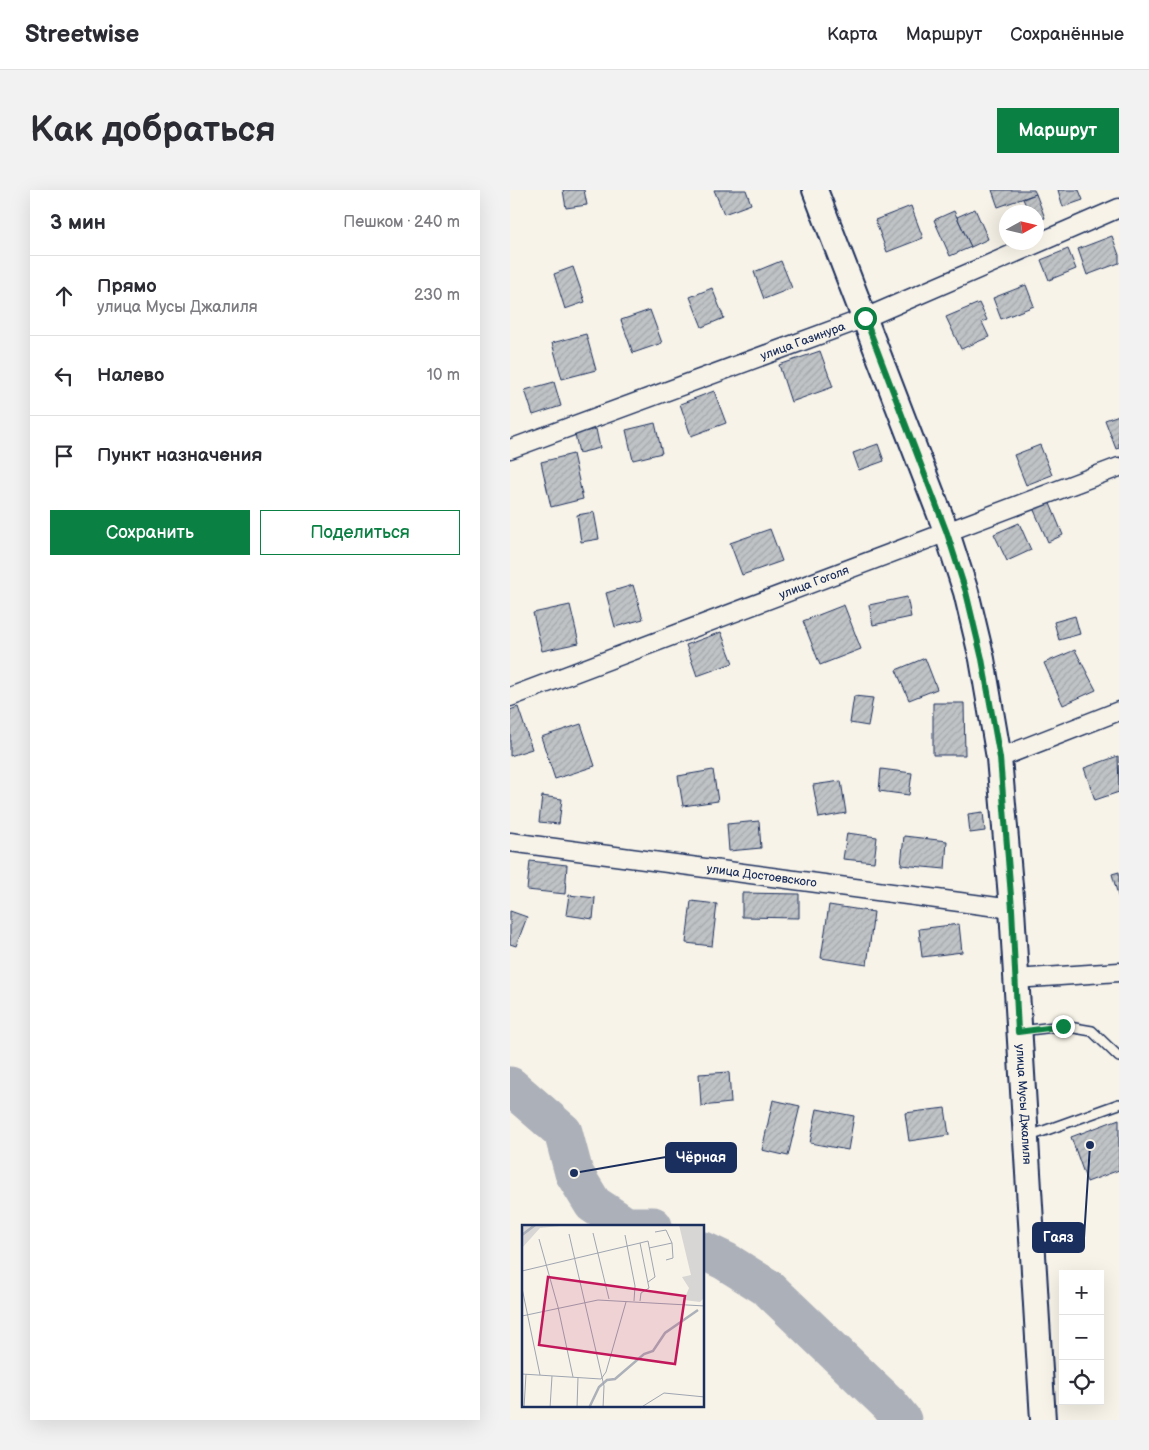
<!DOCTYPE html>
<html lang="ru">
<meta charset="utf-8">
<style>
body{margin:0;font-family:"Balsamiq Sans",sans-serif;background:#f2f2f3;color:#2b2b33}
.controls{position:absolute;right:15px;bottom:15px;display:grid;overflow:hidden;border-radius:0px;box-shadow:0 5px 20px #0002}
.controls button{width:45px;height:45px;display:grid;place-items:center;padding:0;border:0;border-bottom:1px solid #e1e1e2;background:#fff;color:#2b2b33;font:25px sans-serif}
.compass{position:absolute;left:489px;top:15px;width:45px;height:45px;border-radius:50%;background:#fff;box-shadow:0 5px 20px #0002;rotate:82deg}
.stop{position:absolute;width:15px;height:15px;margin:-11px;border:4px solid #0b8043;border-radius:50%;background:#fff}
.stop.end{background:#0b8043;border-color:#fff;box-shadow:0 1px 5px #0008}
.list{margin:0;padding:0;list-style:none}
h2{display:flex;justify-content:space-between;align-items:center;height:65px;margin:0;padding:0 20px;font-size:21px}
h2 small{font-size:16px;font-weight:400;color:#7c7c81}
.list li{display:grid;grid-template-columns:32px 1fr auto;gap:15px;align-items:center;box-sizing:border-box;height:80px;padding:0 20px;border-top:1px solid #e1e1e2}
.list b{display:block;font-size:19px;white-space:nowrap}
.list p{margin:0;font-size:16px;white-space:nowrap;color:#7c7c81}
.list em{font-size:16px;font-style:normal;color:#7c7c81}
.actions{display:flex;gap:10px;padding:15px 20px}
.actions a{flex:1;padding:11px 0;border:1px solid #0b8043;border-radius:0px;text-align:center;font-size:18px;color:#0b8043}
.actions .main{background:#0b8043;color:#fff}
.icon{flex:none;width:28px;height:28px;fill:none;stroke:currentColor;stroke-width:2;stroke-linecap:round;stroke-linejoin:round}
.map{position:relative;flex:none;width:609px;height:1230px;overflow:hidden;border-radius:0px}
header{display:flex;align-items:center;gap:30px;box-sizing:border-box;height:70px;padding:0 25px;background:#fff;border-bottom:1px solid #e1e1e2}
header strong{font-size:24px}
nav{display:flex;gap:28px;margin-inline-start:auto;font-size:18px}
.intro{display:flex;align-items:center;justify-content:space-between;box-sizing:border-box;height:120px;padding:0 30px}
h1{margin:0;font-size:35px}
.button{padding:12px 22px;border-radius:0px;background:#0b8043;color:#fff;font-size:18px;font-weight:700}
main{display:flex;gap:30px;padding:0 30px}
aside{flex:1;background:#fff;border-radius:0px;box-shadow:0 5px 20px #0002}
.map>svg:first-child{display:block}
</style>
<header>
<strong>Streetwise</strong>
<nav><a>Карта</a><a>Маршрут</a><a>Сохранённые</a></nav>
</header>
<div class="intro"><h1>Как добраться</h1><a class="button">Маршрут</a></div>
<main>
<aside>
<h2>3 мин<small>Пешком · 240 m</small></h2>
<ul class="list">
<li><svg class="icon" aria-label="ahead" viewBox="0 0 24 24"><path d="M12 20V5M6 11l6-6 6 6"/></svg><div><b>Прямо</b><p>улица Мусы Джалиля</p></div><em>230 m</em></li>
<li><svg class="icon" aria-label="left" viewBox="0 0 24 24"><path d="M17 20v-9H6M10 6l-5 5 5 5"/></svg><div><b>Налево</b></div><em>10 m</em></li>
<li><svg class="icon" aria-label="arrive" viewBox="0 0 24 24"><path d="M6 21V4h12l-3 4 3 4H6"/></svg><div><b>Пункт назначения</b></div></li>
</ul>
<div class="actions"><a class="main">Сохранить</a><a>Поделиться</a></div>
</aside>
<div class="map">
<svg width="609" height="1230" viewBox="0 0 609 1230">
<defs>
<pattern id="building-hatch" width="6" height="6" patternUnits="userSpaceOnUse" patternTransform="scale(1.25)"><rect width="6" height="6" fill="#c0c3c5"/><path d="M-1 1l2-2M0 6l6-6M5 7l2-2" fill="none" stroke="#a4a8ac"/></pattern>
</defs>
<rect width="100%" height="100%" fill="#f7f3e8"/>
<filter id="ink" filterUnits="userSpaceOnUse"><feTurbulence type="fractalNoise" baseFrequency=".02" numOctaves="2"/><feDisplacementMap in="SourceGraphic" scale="10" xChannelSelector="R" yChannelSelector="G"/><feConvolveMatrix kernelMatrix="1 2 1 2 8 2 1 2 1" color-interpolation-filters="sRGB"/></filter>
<g filter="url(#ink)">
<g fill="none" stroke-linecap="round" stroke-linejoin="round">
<g stroke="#acb0b9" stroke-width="39">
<path d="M0,896L53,942L64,983L83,1014L116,1036H143"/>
<path d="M194,1061L215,1071L258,1098L379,1214L392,1230"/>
</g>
</g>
<g fill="url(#building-hatch)" stroke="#1b2f5e">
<path d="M53,0H74L77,15L56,18Z"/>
<path d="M204,0H236L241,14L214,24Z"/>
<path d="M482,0H524L526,4L488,17Z"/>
<path d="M548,0H569L573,10L553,17Z"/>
<path d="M526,4L535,28L526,31V22H519L513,9Z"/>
<path d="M401,16L413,48L377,62L365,30Z"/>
<path d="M465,19L478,49L461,57L447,27Z"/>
<path d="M444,21L461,57L440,66L424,30Z"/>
<path d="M602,46L609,65V73L577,85L568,59Z"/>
<path d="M558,59L566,79L539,90L531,70Z"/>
<path d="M271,71L282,98L254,109L244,82Z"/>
<path d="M63,77L75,112L55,119L44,84Z"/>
<path d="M516,95L524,116L491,129L483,108Z"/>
<path d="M202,98L214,128L192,137L180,107Z"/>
<path d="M469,113L477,130L472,132L479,147L451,159L436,127Z"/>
<path d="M140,120L152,153L123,163L111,130Z"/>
<path d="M76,144L86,180L52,189L42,153Z"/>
<path d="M310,161L323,197L281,212L269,175Z"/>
<path d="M44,192L51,216L23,225L15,200Z"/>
<path d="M204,201L216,233L181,246L170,214Z"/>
<path d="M609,225V258L606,259L595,230Z"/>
<path d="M145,233L152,263L123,270L116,240Z"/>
<path d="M86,239L90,258L69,263L65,244Z"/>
<path d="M368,254L374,271L349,280L343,263Z"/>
<path d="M530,255L542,285L516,295L504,265Z"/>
<path d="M63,264L73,309L41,317L31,272Z"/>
<path d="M539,311L553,345L538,352L523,318Z"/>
<path d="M84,322L89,349L71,352L67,325Z"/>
<path d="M509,333L521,360L497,371L484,344Z"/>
<path d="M260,339L272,371L232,385L220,353Z"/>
<path d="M123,395L133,429L105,437L96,403Z"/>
<path d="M397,407L401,427L363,435L359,415Z"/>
<path d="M60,415L69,453L32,461L23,423Z"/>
<path d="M334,415L351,459L310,475L293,431Z"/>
<path d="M565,426L570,444L549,450L544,432Z"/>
<path d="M211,442L223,473L187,486L176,455Z"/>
<path d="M565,460L586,500L553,515L534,473Z"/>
<path d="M415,468L427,499L399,510L386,480Z"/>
<path d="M344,506L363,508L358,536L340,533Z"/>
<path d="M423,513H454L455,565H423Z"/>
<path d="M8,517L22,559L0,566V520Z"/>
<path d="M71,534L85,576L45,589L31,547Z"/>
<path d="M608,566L609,602L585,610L574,578Z"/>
<path d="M371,579L402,583L399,605L369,601Z"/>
<path d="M203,580L208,611L173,616L168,586Z"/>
<path d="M331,591L336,623L309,628L303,595Z"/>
<path d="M32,606L52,609L49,634L29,632Z"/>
<path d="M473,622L475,641L460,643L458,624Z"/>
<path d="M249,631L251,658L219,661L217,634Z"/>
<path d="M337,643L367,647L364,672L333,669Z"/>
<path d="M394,646L437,651L435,679L391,675Z"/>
<path d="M20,671L57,675L55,704L17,700Z"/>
<path d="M609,682V709L602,684Z"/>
<path d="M232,703L289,704V728L232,727Z"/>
<path d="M59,705L85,708L83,729L56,725Z"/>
<path d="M181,711L207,714L202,756L176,753Z"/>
<path d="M319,715L364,722L357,775L311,768Z"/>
<path d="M0,721L17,727L6,756L0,754Z"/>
<path d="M449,734L452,762L412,767L409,739Z"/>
<path d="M219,882L221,913L191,916L189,884Z"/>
<path d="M263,910L290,916L278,966L252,960Z"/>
<path d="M435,918L439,945L399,951L395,923Z"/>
<path d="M307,919L344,926L338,960L300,953Z"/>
<path d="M609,929V980L577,992L561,947Z"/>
</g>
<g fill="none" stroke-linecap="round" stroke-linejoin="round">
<g stroke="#1b2f5e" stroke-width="12">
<g id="lane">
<path d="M510,841L553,836L582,841L609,867"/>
<path d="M517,947L609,914"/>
</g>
</g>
<g stroke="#1b2f5e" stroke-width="21">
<g id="street">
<path id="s1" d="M0,259L355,128L609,18"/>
<path id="s2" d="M0,507L609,277"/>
<path d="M489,568L609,521"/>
<path id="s3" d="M0,652L502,719"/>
<path d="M505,789L609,782"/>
</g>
</g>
<g stroke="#1b2f5e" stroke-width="28">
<g id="secondary">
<path id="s4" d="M305,0L437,343L456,402L472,469L489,568L502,719L533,1230"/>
</g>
</g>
<use href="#lane" stroke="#f7f3e8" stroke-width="9"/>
<use href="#street" stroke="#f7f3e8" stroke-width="18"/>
<use href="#secondary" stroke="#f7f3e8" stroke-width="24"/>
</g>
</g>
<g fill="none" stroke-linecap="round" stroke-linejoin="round" filter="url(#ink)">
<path stroke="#0b8043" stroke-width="6" d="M355,128L437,343L456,402L472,469L490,568L502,719L508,842L553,836"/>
</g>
<g text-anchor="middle" stroke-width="4" stroke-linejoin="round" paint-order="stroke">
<g font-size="12" fill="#1b2f5e" stroke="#f7f3e8">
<text dy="4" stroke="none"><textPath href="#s1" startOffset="312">улица Газинура</textPath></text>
<text dy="4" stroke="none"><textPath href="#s2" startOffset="325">улица Гоголя</textPath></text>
<text dy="4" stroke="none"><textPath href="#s3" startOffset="254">улица Достоевского</textPath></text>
<text dy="4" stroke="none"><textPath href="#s4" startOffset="946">улица Мусы Джалиля</textPath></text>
</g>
</g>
<g transform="translate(12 1035)">
<rect width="182" height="182" fill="#f7f3e8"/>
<path d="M0,0H47L18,3L0,23Z" fill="#d7d6d4"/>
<path d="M157,0H182V73L178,77L162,75L167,63L160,52L169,50Z" fill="#d7d6d4"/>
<path fill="none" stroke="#acb0b9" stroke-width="2.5" d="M0,10L13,0M67,183L77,162L85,155L93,154L122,129L131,126L143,108L176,85"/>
<path fill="none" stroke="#9fa5b1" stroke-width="1" d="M71,8L87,74M47,9L82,161L81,183M103,10L113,61L112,76M17,14L36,82L51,152M118,18L126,16L133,52L126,57M127,23L150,18L144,5L133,7M144,35L151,33L150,18M0,46L118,18L127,63L119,68L118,76M0,63L18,150M0,91L76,75L183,81M0,149L79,154M79,154L84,147L104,77M2,183L4,149M28,183L30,151M55,183L56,152M118,183L142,168L183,172"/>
<path fill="#c2185b" fill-opacity="0.15" stroke="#c2185b" stroke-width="2.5" d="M26,52L163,71L153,139L17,120Z"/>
<rect width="182" height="182" fill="none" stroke="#1b2f5e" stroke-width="2.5"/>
</g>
<path fill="none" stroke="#1b2f5e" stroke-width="2" d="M64 983L156 967M580 955L574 1048"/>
<g fill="#1b2f5e" stroke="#f7f3e8" stroke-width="2">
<circle cx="64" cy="983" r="5"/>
<circle cx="580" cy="955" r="5"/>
</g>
<g fill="#1b2f5e" stroke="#1b2f5e" stroke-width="2">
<rect x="156" y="953" width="70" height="29" rx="5"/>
<rect x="523" y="1033" width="51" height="29" rx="5"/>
</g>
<g font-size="14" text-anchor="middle" font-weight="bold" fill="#fff">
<text x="191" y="972">Чёрная</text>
<text x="548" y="1052">Гаяз</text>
</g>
</svg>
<div class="controls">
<button>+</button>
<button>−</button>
<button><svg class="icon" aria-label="locate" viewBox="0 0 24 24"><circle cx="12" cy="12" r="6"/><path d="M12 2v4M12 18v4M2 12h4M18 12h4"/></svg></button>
</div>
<svg class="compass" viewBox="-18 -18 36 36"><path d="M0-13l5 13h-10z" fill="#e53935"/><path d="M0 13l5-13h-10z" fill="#7c7c81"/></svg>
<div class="stop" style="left:355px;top:128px"></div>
<div class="stop end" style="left:553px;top:836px"></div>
</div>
</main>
